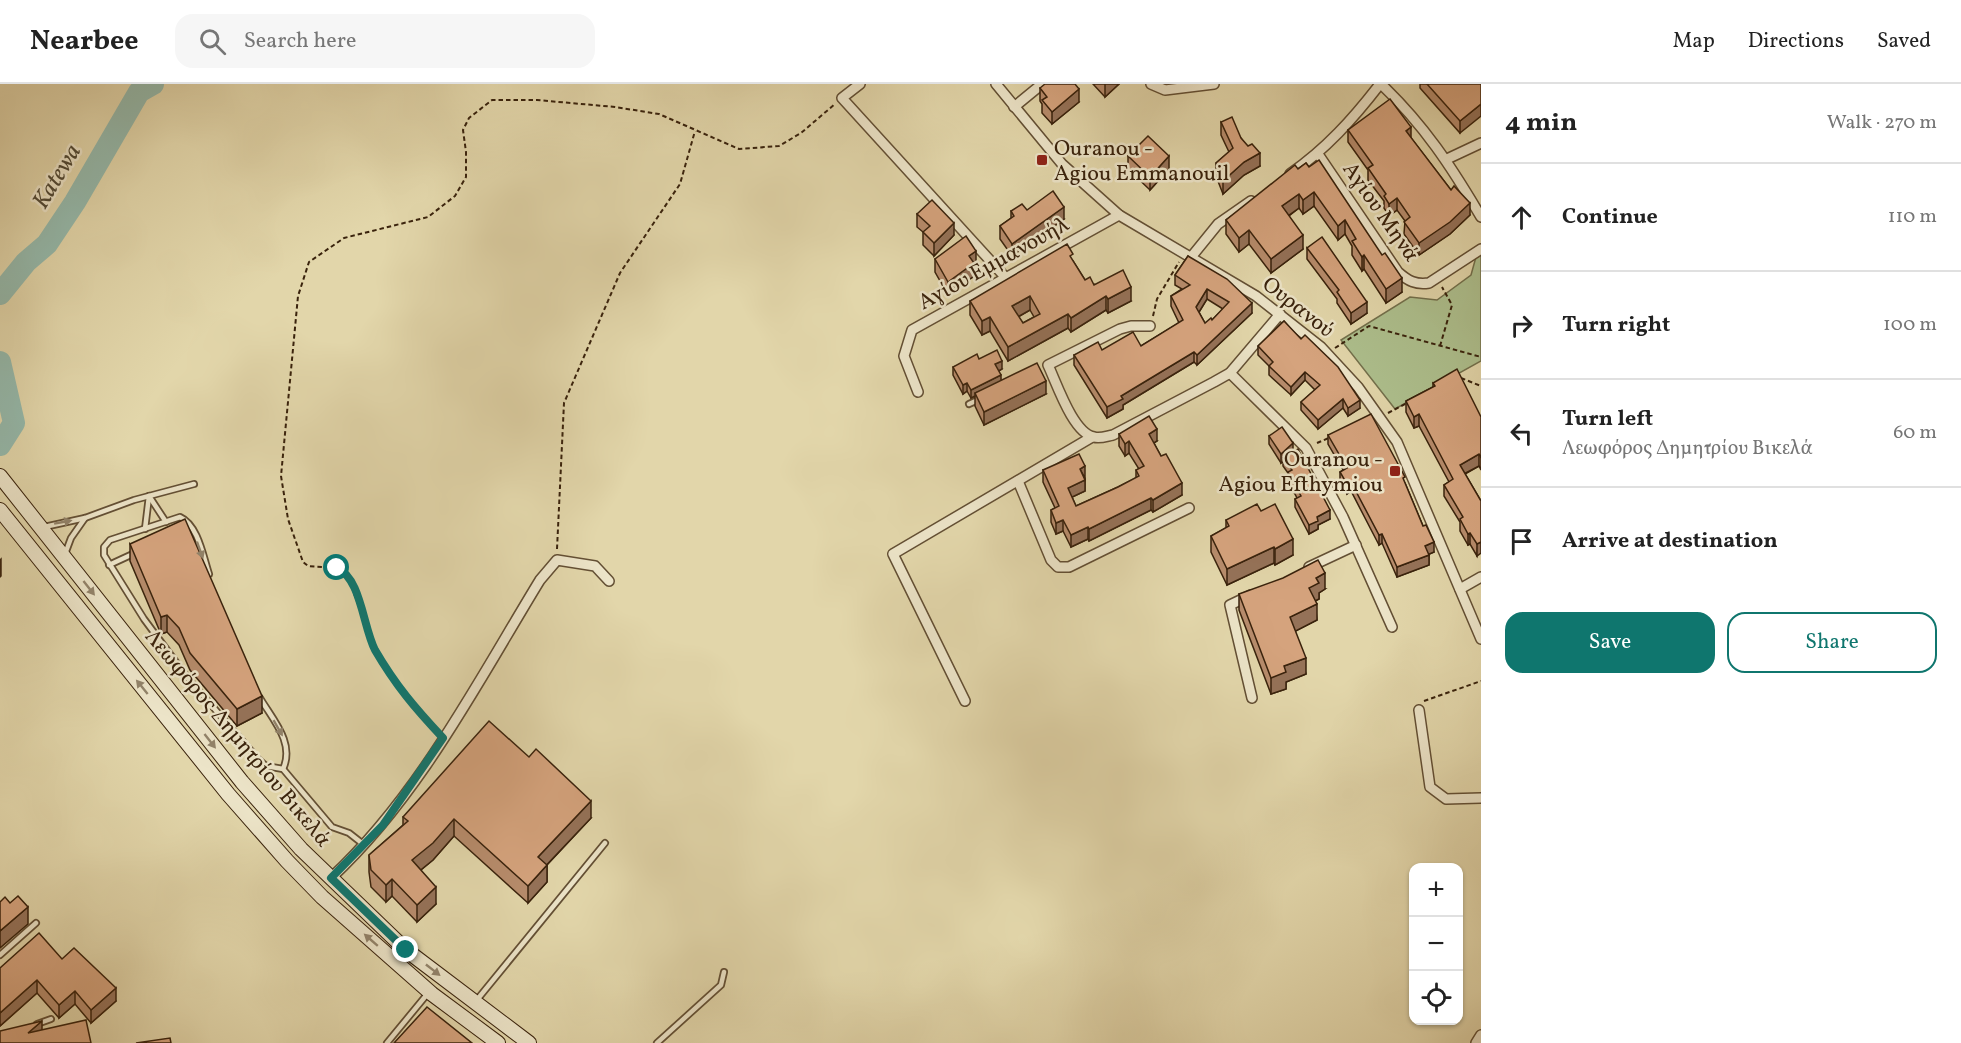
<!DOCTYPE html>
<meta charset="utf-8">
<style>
body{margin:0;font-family:Vollkorn,serif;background:#f6f6f6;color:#222}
.controls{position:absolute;right:18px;bottom:18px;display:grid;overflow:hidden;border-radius:12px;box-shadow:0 2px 4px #0004}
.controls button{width:54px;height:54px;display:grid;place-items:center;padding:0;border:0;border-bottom:2px solid #e0e0e0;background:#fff;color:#222;font:30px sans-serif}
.stop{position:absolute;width:18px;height:18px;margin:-14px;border:4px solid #0f766e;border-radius:50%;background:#fff}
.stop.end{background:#0f766e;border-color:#fff;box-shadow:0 2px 6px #0008}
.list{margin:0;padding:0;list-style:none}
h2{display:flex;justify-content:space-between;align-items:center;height:78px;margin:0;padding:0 24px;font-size:26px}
h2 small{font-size:20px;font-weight:400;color:#767676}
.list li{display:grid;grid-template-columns:39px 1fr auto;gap:18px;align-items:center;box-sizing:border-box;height:108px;padding:0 24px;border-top:2px solid #e0e0e0}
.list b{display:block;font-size:22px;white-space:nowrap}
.list p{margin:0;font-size:20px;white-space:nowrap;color:#767676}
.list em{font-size:20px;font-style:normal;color:#767676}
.actions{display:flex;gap:12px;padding:18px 24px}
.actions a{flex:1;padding:14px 0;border:2px solid #0f766e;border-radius:18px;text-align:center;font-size:21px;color:#0f766e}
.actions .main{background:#0f766e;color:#fff}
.icon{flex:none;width:33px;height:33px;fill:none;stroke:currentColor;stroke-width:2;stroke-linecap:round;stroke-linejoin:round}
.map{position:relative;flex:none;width:1481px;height:959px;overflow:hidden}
header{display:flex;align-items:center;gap:36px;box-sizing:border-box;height:84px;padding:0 30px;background:#fff;border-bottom:2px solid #e0e0e0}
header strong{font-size:28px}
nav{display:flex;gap:33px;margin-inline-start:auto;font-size:21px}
.search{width:420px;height:54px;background:#f6f6f6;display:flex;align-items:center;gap:15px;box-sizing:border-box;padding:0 21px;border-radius:18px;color:#767676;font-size:22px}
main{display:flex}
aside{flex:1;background:#fff}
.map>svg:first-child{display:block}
</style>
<header>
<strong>Nearbee</strong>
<div class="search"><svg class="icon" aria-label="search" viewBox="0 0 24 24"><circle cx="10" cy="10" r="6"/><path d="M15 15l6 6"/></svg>Search here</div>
<nav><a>Map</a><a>Directions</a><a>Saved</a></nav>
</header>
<main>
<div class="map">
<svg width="1481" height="959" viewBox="0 0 1481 959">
<rect width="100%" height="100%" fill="#e2d6aa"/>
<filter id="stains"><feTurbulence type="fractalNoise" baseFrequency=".00333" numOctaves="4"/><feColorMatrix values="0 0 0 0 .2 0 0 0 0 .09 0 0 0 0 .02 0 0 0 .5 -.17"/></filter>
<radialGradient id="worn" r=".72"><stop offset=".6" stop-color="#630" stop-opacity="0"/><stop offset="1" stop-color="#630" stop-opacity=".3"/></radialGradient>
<path fill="#adbf8d" stroke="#73704c" stroke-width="1.5" d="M1481,172V277L1395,325L1341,256L1410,213L1437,216L1471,191L1476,173Z"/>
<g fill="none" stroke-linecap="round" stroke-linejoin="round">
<g stroke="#95b9ab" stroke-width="22">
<path d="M0,210L26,178L47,160L75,118L139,8L153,0"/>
<path d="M0,278L14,339L0,361"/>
</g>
<g stroke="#634f34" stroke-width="8">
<g id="lane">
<path d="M969,320L980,315"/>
<path d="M149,412L166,438"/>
<path d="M44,443L85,434L134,416L194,400"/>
<path d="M145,445L149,412"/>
<path d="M65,470L71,454L85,434"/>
<path d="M109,481L135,469"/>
<path d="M209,490C203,472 198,441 180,433L110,456L104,463V471L144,535L187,593L258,675L266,682L283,685L332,743L349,749L363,760"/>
<path d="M260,614C273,636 295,659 283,685"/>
<path d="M0,871L36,839"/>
<path d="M476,917L605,759"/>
<path d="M37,940L51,935"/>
<path d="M387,959L429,908"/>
<path d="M657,959L721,901L724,888"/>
</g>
</g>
<g stroke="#634f34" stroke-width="12">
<g id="street">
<path d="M860,0L842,14L1006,194"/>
<path d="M996,0L1062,80L1119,131L1256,212L1321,263L1358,303L1397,358L1481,555"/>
<path d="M1151,0L1165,6L1214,0"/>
<path d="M1381,0C1424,41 1451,82 1481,133"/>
<path d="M1014,23L1042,0"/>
<path d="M1318,70L1398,188C1408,197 1416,201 1429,199L1481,165"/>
<path d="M1447,75L1481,59"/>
<path d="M1290,90C1326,65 1353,35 1380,0"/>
<path d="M1192,172L1218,140L1251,117"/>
<path d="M1150,242H1131L1120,245L1048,281C1057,300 1073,349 1094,353C1100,355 1107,352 1113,351L1214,298L1230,289L1280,230"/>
<path d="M1230,289L1306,364L1343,433L1392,543"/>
<path d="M918,308L904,272L912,246L1119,131"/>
<path d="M1018,397L1051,476L1058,483H1069L1189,424"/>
<path d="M1309,483L1356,461"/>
<path d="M1460,505L1481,493"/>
<path d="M1251,511L1230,521L1252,614"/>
<path d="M965,617L893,470L1092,353"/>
<path d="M1419,626L1430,703L1446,715L1481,714"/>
<path d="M331,794C420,711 477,599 540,496L557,476L595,482L609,497"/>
<path d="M1476,959L1481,951"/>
</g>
</g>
<g stroke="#39220c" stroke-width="16">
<g id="secondary">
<path d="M0,392L242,698L301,765L406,866L529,959"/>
<path d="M0,426L228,710L287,777L322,813L432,910L498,959"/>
</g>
</g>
<g stroke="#39220c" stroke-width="2" stroke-dasharray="4.5 3" stroke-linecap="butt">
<path d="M1153,232L1157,215L1179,178"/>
<path d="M1440,262L1452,221L1442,203"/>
<path d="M1335,264L1369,242L1481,273"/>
<path d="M1461,294L1481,302"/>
<path d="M1388,329L1407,319"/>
<path d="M1317,359L1331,353"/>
<path d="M557,465L564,319L620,189L680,100L695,47"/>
<path d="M1424,617L1481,597"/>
<path d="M436,647L402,610L374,563L346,488L337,484L308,482L303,478L288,435L281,392L298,212L309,178L344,154L428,133L455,112L466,93V68L463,46L469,34L492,16H537L615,23L659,30L739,65L779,62L801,49L835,20"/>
</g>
<use href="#lane" stroke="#ece4c8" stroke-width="4.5"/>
<use href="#street" stroke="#ece4c8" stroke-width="9"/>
<use href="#secondary" stroke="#ece4c8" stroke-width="14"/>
</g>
<g fill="#b78c6c" stroke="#39220c" stroke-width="1.5" fill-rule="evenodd">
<path d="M1093,0H1119L1105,13Z"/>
<path d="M1420,0H1481L1460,49L1420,4Z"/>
<path d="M1040,4L1079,18L1052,40L1042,29V20L1040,17Z"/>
<path d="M1221,38L1241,54L1260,82L1244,91L1223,110L1216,92V79L1229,68L1221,51Z"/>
<path d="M1348,46L1411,54L1470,131L1450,150L1419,171L1404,150L1405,137L1397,126L1389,132L1384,124V117L1368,96V86L1348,58Z"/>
<path d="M1128,72L1169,85L1150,106L1128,85Z"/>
<path d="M1306,79L1402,208L1386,219L1364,185L1362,187L1352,171V162L1345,150L1338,156L1314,122L1303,130L1299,124L1289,132L1303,165L1271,189L1249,160L1239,168L1226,150V136Z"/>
<path d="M1027,126L1064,135L1012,172L1000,155V142L1011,134V127Z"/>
<path d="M917,130L954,151L934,172L923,161V148L917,143Z"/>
<path d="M1307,164L1367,229L1351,240L1337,219V215L1307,175Z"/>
<path d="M1188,172L1252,229L1197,281L1194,278L1123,321V325L1107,334L1074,281V271L1102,266L1141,262L1179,239L1171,222V212L1182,205L1175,201V191ZM1207,215L1223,225L1212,236L1205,239L1199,228Z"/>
<path d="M935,175L976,180L974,181V192L948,211L935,188Z"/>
<path d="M1073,177L1085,196L1131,217L1108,229L1106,226L1071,248L1068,244L1008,277L990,247L982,251L970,231V217ZM1030,226L1034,233L1023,239L1018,233Z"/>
<path d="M1284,237L1360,324L1348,332L1343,324L1318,345L1301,326V318L1315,306L1305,296L1291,311L1269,291V282L1258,271V262Z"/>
<path d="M979,275L1002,285L999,287L1001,297L1046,310L984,341L975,322V312L971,314L967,307L963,310L953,291V283Z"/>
<path d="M1433,299L1481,333V386L1479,382L1465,390L1481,417L1477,472L1470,460L1468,461L1460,447V438L1444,412V401L1449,398L1419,342L1414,344L1406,328V317L1433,303Z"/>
<path d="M1119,350L1157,357L1154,359L1182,411L1153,428L1151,426L1089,457L1088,455L1071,463L1063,447L1056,450L1051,438V426L1055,424L1043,398V386L1085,394V407L1072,413L1076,422L1118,403L1136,394V386L1139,385L1129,369L1125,372L1119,362Z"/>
<path d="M1328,351L1405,399L1434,468L1429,470V481L1397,493L1382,459L1379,461L1351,407L1347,410L1340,397V388L1343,386L1328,360Z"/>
<path d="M1269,352L1293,367L1330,435L1318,441V445L1309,450L1295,423V415L1297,414L1288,397V389L1283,382V377L1281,379L1269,360Z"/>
<path d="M1261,427L1293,471L1275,481L1274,479L1227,501L1211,468V452L1226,444V436Z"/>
<path d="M130,460L262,629L237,642L190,586L179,561L167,548L161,550L130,477Z"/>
<path d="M1325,505L1319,509V515L1315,517L1317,536L1295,547L1306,590L1286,598V605L1271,610L1239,526V510Z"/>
<path d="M403,733L591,734L547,781V798L528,819L454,752L433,776L421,786L436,820L417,838L392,812L386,818L371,803L369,788V771L403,741Z"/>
<path d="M62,875L116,917L91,939L75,920L59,934L37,909L0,942V884Z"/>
</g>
<g fill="#957258" stroke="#39220c" stroke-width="1.5">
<path d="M1105,0H1119L1105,13Z"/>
<path d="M1079,5V18L1052,40V28Z"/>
<path d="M1481,20V32L1460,49V37Z"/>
<path d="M1411,43V55L1406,47Z"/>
<path d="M1260,69V82L1244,91L1223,110V97L1244,78Z"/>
<path d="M1169,72V85L1150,106V93Z"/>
<path d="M1314,108V122L1303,130V116Z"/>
<path d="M1299,110V124L1282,136V122Z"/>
<path d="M1397,114V126L1389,132V120Z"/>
<path d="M1470,119V131L1450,150L1419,171V159Z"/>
<path d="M1064,123V135L1012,172V160Z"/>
<path d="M1345,136V150L1338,156V142Z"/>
<path d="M954,139V151L934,172V159Z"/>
<path d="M1249,146V160L1239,168V154Z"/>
<path d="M1303,151V165L1271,189V175Z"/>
<path d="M976,167V180L974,181V192L948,211V198L969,172Z"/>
<path d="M1364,171V185L1362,187V173Z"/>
<path d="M1402,194V208L1386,219V205Z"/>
<path d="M1131,203V217L1108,229V215Z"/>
<path d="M1207,205V215L1196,233V223Z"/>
<path d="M1030,212V226L1012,236V222Z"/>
<path d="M1106,212V226L1071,248V234Z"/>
<path d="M1367,218V229L1351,240V229Z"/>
<path d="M1252,219V229L1197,281V271Z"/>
<path d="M1068,230V244L1008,277V263Z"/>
<path d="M990,233V247L982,251V237Z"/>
<path d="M1194,268V278L1123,321V325L1107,334V323L1121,312Z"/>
<path d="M1002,277V285L995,289V280Z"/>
<path d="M1305,288V296L1291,311V303Z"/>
<path d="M1001,291V299L975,309V312L971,314V306Z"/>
<path d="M1046,297V310L984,341V328Z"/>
<path d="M967,299V307L963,310V301Z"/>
<path d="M1343,315V324L1318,345V336Z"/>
<path d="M1360,316V324L1348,332V324Z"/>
<path d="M1419,330V342L1414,344V333Z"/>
<path d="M1157,345V357L1149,362V350Z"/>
<path d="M1129,357V369L1125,372V360Z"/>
<path d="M1293,359V367L1283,374V377L1281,379V370Z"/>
<path d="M1479,370V382L1460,392V381Z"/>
<path d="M1085,382V394L1080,385Z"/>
<path d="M1085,396V407L1068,415V404Z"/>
<path d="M1351,398V407L1347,410V400Z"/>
<path d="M1182,399V411L1153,428V416Z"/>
<path d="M1151,414V426L1089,457V445Z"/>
<path d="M1330,426V435L1318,441V445L1309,450V441L1317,433Z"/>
<path d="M1063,436V447L1056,450V439Z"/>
<path d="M1088,443V455L1071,463V451Z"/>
<path d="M1470,449V460L1468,461V450Z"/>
<path d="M1382,450V459L1379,461V451Z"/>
<path d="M1293,455V471L1275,481V465Z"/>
<path d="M1434,458V468L1425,472V462Z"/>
<path d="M1481,458V469L1477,472V460Z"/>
<path d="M1274,463V479L1227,501V485Z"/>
<path d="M1429,471V481L1397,493V483Z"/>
<path d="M1,475V492L0,493V476Z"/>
<path d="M1325,489V505L1319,509V515L1309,520V504L1316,494Z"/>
<path d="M1317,520V536L1290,550V533Z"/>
<path d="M167,531V548L161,550V533Z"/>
<path d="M1306,574V590L1286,598V605L1271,610V594L1284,582Z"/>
<path d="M262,612V629L237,642V625Z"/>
<path d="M591,717V734L538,790V773Z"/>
<path d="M454,735V752L433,776L412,793V776Z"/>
<path d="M547,781V798L528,819V802Z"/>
<path d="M392,795V812L386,818V801Z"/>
<path d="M436,803V820L417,838V821Z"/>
<path d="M28,823V840L0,864V847Z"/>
<path d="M37,896V909L0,942V929Z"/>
<path d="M116,904V917L91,939V926Z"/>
<path d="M75,907V920L59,934V921Z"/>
<path d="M42,937V950L28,949Z"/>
</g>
<g fill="#d5a37d" stroke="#39220c" stroke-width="1.5" fill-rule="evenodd">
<path d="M1045,0H1075L1079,5L1052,28L1042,16L1047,13L1040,4Z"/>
<path d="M1427,0H1481V20L1460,37Z"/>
<path d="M1390,15L1411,43L1406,47L1451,106L1454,102L1470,119L1450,138L1419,159L1404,138L1410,133L1397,114L1389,120L1384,112L1386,110L1368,84L1373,81L1348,46Z"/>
<path d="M1232,33L1241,54L1248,62L1252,60L1260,69L1244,78L1223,97L1216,79L1233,64L1221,38Z"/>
<path d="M1148,52L1169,72L1150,93L1128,72Z"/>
<path d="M1319,76L1382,171L1385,169L1402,194L1386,205L1364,171L1362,173L1352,157L1356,155L1345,136L1338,142L1314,108L1303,116L1299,110L1282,122L1303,151L1271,175L1249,146L1239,154L1226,136L1295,81L1298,85L1306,79L1309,83Z"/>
<path d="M1053,107L1064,123L1012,160L1000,142L1014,132L1011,127L1022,120L1027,126Z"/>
<path d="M932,116L954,139L934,159L923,148L930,142L917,130Z"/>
<path d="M966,152L976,167L969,172L974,179L948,198L935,175Z"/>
<path d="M1322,153L1367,218L1351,229L1337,208L1339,206L1307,164Z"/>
<path d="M1067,160L1073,170L1070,172L1085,196L1090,193L1094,201L1123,186L1131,203L1108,215L1106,212L1071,234L1068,230L1008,263L990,233L982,237L970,217ZM1030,212L1040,230L1023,239L1012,222Z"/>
<path d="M1188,172L1227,195L1252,219L1197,271L1194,268L1121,312L1123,315L1107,323L1074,271L1098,258L1102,266L1133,248L1141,262L1183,236L1171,212L1190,201L1175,191ZM1207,205L1229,218L1212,236L1211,234L1205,239L1196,223Z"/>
<path d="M1284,237L1301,255L1305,251L1338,283L1360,316L1348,324L1343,315L1318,336L1301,318L1320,301L1305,288L1291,303L1269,282L1273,278L1258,262Z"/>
<path d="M997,266L1002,277L995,280L1001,291L971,306L967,299L963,301L953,283L977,270L979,275Z"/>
<path d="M1037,279L1046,297L984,328L975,309Z"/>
<path d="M1457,285L1481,333V374L1479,370L1460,381L1481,417V458L1477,460L1470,449L1468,450L1460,435L1463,433L1444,401L1453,395L1419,330L1414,333L1406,317L1435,302L1433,299Z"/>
<path d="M1371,330L1405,393L1403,394L1423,442L1426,441L1434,458L1425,462L1429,471L1397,483L1382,450L1379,451L1351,398L1347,400L1340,388L1347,384L1328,351Z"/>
<path d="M1149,332L1157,345L1149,350L1161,372L1166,370L1182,399L1153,416L1151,414L1089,445L1088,443L1071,451L1063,436L1056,439L1051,426L1059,422L1043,386L1079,370L1085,382L1080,385L1085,396L1068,404L1076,422L1118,403L1139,392L1136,386L1144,382L1129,357L1125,360L1119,350Z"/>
<path d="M1282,343L1293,359L1281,370L1269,352Z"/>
<path d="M1298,365L1330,426L1317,433L1318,437L1309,441L1295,415L1301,412L1288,388L1292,386L1283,374Z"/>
<path d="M1257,420L1261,427L1275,420L1293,455L1275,465L1274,463L1227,485L1211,452L1229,442L1226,436Z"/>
<path d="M185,435L262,612L237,625L190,569L179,544L167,531L161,533L130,460Z"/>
<path d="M1318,476L1325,489L1316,494L1319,499L1309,504L1317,520L1290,533L1306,574L1284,582L1286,588L1271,594L1239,510L1283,494Z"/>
<path d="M489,637L529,673L536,665L591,717L538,773L547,781L528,802L454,735L433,759L412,776L436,803L417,821L392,795L386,801L371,786L369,771L408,737L403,733Z"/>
<path d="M18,812L28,823L0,847V818L5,813L10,819Z"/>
<path d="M39,849L62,875L74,864L116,904L91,926L75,907L59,921L37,896L0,929V884Z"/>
<path d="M427,923L472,959H394Z"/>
<path d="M86,936L91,959H0V947L42,937L28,949Z"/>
<path d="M170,954L171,959H136Z"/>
</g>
<defs><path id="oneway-solid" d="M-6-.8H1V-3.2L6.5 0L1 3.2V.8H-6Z" transform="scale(1.5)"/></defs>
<g fill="#92836a">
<use href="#oneway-solid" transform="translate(63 438) rotate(-10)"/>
<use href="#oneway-solid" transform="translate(200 466) rotate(70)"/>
<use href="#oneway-solid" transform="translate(89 504) rotate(52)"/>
<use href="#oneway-solid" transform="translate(142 603) rotate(-129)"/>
<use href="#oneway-solid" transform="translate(278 644) rotate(60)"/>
<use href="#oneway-solid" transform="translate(210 657) rotate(52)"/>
<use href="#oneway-solid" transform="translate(371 856) rotate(-139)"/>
<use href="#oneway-solid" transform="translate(433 886) rotate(38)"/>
</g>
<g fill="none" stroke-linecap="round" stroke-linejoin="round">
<path stroke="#0f766e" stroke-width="8" d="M337,484C361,494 363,543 375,566C396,602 415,624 443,654L383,741L331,794L406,866"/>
</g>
<g fill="#8f2418" stroke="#ece4c8" stroke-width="2">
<rect x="1036" y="70" width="12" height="12" rx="3"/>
<rect x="1389" y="381" width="12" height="12" rx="3"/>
</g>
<g text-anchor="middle" stroke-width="5" stroke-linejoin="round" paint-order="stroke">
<g font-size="22" fill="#39220c" stroke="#ece4c8" text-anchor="start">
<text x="1054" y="71">Ouranou -<tspan x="1054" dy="25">Agiou Emmanouil</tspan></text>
<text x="1383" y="382" text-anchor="end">Ouranou -<tspan x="1383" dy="25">Agiou Efthymiou</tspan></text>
</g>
<g font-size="22" fill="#39220c" stroke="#ece4c8">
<text transform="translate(1382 127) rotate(55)" y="8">Αγίου Μηνά</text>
<text transform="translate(993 178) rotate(-29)" y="8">Αγίου Εμμανουήλ</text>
<text transform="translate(1299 222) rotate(38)" y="8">Ουρανού</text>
<text transform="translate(239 653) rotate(50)" y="8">Λεωφόρος Δημητρίου Βικελά</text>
</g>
<g font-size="24" font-style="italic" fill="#504834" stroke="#ece4c8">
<text transform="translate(56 92) rotate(-59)" y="8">Katewa</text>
</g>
</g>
<rect width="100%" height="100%" filter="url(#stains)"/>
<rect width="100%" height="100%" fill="url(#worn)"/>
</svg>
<div class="controls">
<button>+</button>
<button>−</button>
<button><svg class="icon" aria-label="locate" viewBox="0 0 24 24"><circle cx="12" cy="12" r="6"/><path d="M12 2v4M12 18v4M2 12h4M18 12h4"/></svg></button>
</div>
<div class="stop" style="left:337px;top:484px"></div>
<div class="stop end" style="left:406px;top:866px"></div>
</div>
<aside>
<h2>4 min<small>Walk · 270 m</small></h2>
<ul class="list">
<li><svg class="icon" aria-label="ahead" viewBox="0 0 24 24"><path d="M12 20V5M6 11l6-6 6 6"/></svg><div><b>Continue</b></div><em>110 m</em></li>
<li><svg class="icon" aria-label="right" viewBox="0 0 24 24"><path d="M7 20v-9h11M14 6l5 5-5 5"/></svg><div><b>Turn right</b></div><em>100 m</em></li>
<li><svg class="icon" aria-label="left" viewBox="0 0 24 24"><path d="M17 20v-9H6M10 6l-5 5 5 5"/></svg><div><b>Turn left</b><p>Λεωφόρος Δημητρίου Βικελά</p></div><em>60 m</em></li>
<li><svg class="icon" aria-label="arrive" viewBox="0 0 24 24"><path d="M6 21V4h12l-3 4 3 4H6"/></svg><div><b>Arrive at destination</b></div></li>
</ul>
<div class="actions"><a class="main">Save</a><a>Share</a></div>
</aside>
</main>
